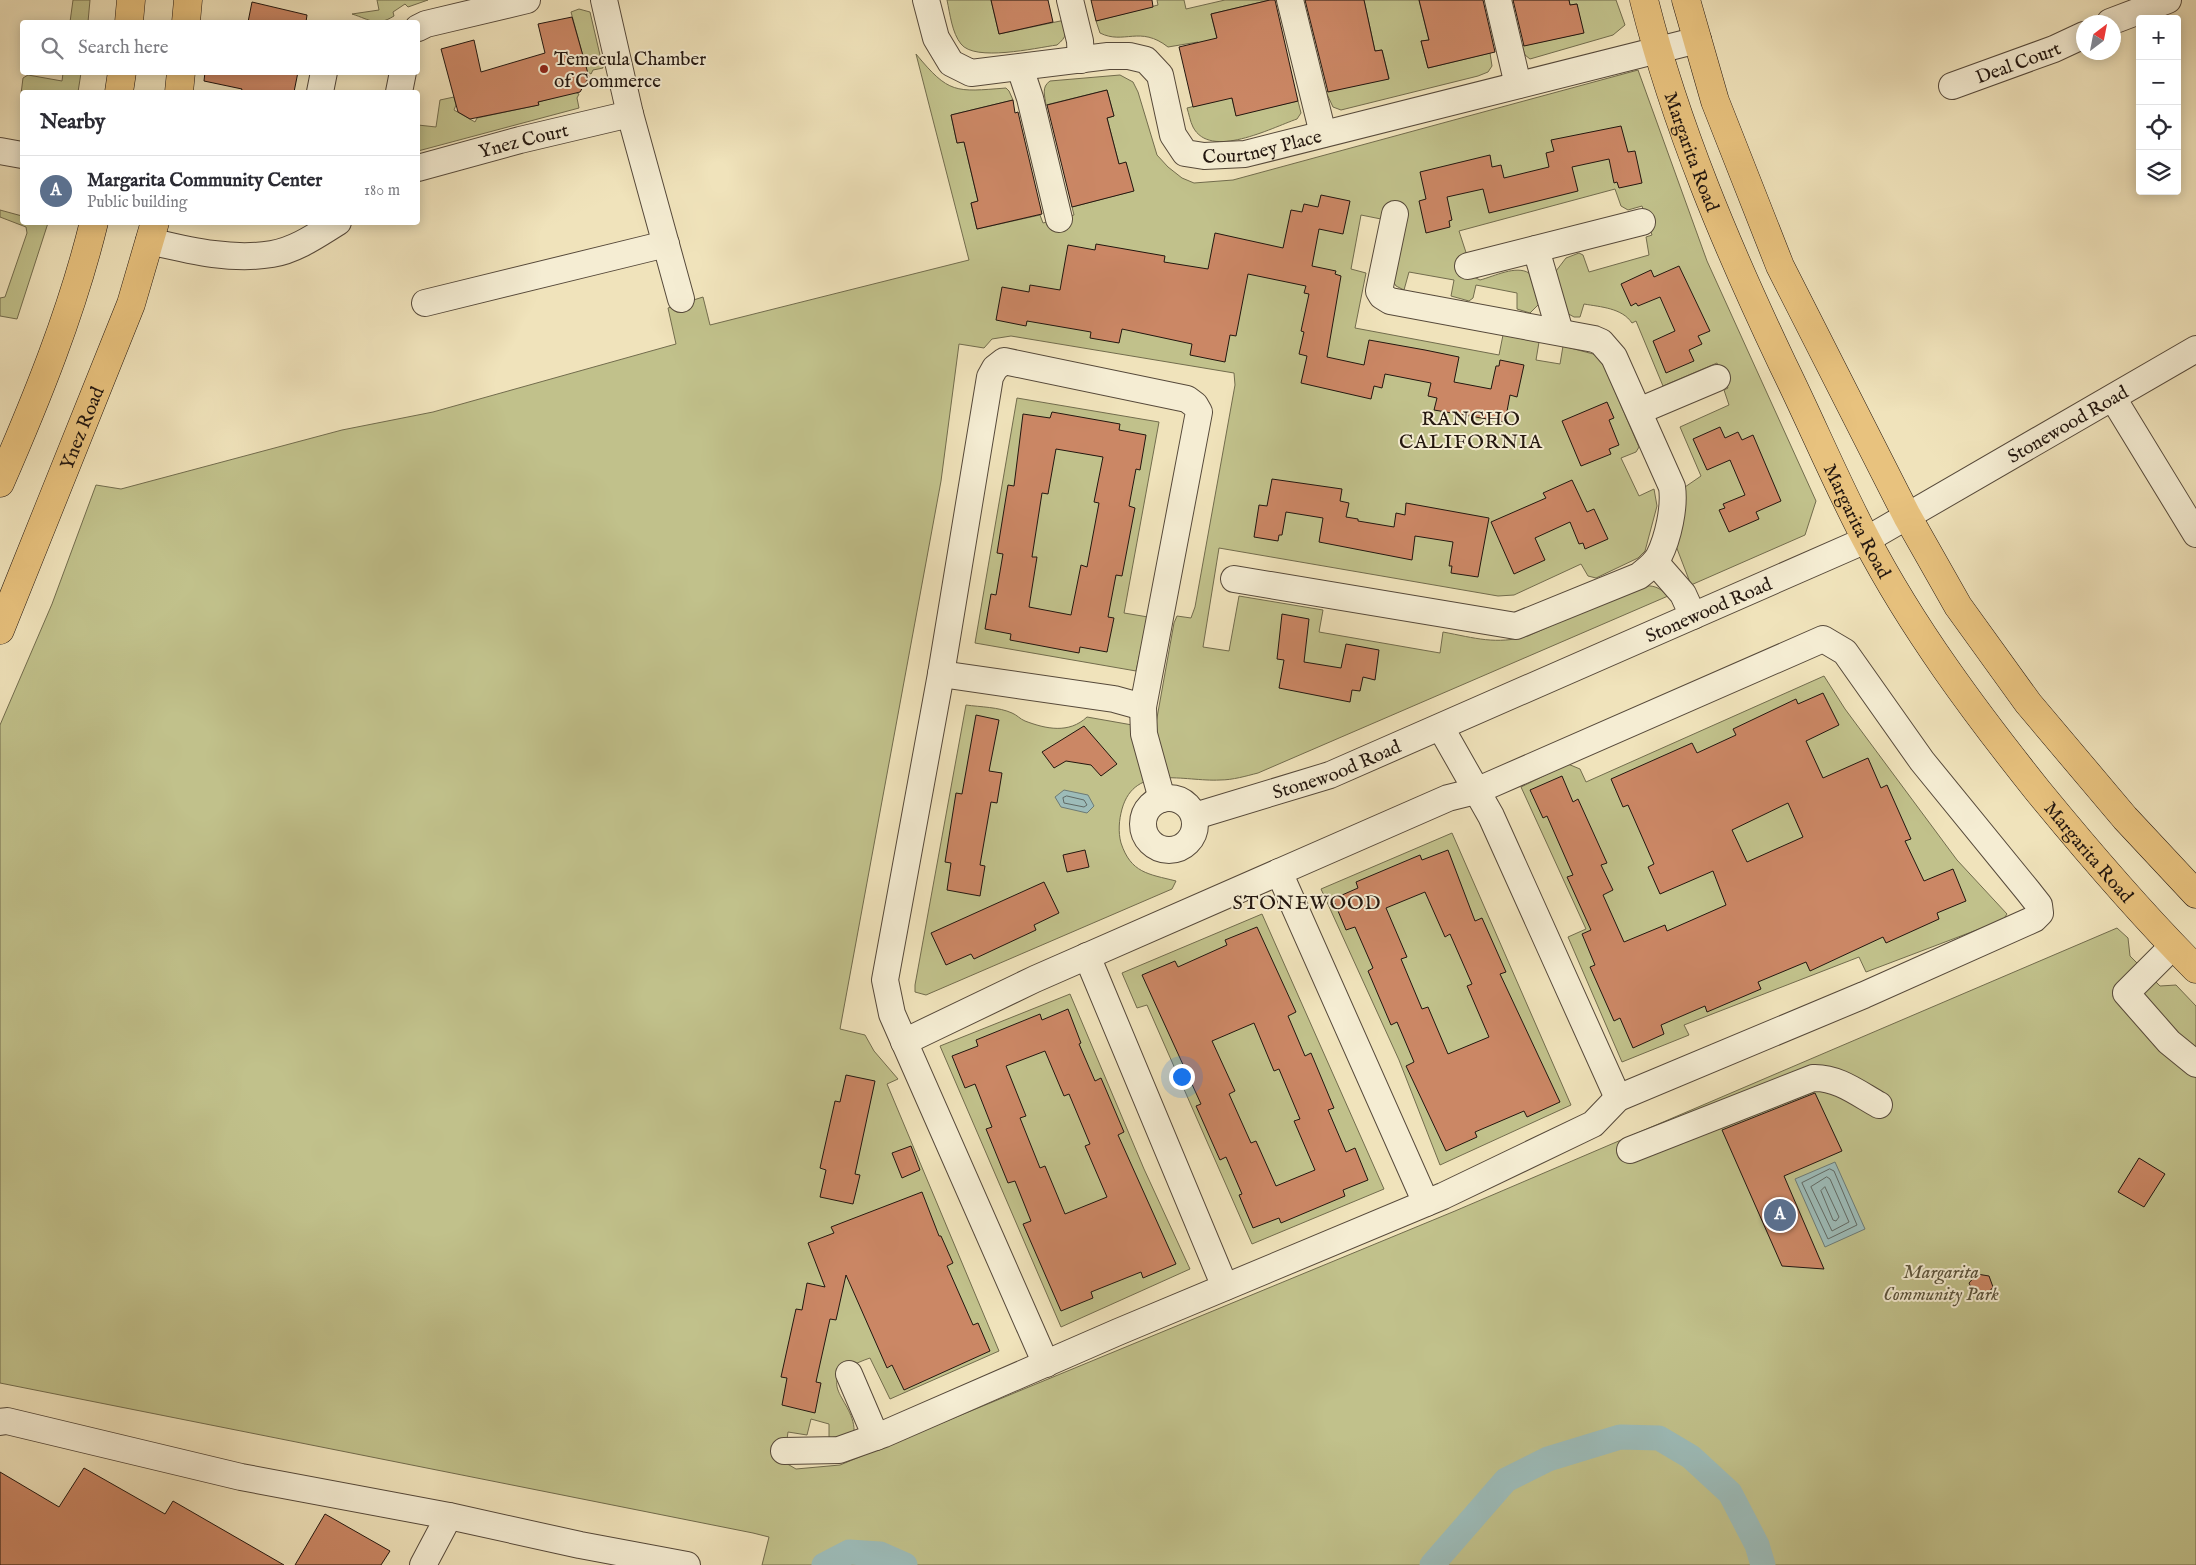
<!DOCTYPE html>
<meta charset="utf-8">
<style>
body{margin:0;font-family:"IM FELL English",serif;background:#f7f7f7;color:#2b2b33}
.controls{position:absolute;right:15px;top:15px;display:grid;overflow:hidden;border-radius:5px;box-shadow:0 2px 12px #0003}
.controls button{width:45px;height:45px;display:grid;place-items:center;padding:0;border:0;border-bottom:1px solid #e1e1e2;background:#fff;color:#2b2b33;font:25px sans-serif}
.compass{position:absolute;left:2076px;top:15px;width:45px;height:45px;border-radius:50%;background:#fff;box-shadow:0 2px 12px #0003;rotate:32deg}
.you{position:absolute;left:1181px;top:1076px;width:18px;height:18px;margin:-12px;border:4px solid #fff;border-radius:50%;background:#1a73e8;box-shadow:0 0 0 8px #1a73e833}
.badge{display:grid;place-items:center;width:32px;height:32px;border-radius:50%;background:#b45309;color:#fff;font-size:16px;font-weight:700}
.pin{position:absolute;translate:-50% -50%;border:2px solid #fff;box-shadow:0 1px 5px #0006}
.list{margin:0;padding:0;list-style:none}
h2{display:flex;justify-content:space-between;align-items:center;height:65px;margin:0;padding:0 20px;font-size:21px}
h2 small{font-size:16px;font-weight:400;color:#7c7c81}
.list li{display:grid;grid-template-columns:32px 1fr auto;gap:15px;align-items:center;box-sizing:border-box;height:70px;padding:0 20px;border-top:1px solid #e1e1e2}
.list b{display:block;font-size:19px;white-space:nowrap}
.list p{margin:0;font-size:16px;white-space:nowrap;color:#7c7c81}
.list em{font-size:16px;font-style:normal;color:#7c7c81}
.icon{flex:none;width:28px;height:28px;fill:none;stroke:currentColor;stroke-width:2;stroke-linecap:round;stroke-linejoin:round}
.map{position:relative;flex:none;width:2196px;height:1565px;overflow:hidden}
.search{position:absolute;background:#fff;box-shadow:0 2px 12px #0003;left:20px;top:20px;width:400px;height:55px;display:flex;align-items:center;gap:12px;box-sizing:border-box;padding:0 18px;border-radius:5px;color:#7c7c81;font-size:19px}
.panel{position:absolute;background:#fff;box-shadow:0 2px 12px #0003;left:20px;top:90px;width:400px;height:135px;border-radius:5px}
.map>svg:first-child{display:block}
</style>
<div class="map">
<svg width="2196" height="1565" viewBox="0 0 2196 1565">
<rect width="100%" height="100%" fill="#f0e3bb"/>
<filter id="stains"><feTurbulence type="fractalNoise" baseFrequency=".004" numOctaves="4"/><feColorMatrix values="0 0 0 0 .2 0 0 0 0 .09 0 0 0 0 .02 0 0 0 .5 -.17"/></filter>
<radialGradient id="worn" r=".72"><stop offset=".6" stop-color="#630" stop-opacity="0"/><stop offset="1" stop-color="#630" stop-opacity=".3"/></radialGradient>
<g fill="#c1c18b" stroke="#726c4d">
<path d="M73,0H90L88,22H70Z"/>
<path d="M377,0H428L408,7L405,4L393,12L394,16C376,27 371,20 352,14L379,10Z"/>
<path d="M947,0H991L999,34L1065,20C1067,32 1067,37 1057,45C1035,48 975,62 961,44C952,33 950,14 947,0Z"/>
<path d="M1157,0H1184L1186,9L1225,0H1270L1211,14L1236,115L1298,101L1301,113L1297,119C1271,128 1210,160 1193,127C1190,121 1189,114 1187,108L1212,102L1198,42L1168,47C1140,25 1124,45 1100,33L1096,21L1158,5Z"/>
<path d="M1364,0H1419L1429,40L1421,41L1428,68L1490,53L1492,66L1488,72L1478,76L1341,110L1333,107L1326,92L1389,78L1382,50L1375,51Z"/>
<path d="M1569,0H1616L1625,25L1613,35L1530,59L1525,55L1522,46L1583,33L1577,4L1570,5Z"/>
<path d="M579,9L590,12L603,68L593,70L591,74L584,70L586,67L571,12Z"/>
<path d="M916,54C949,94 955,92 1006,88L1009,91L1013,100L951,115L957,143L964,142L978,201L971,203L977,229L1040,215L1043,223L1074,215L1072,207L1133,191L1126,163L1119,164L1107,118L1114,116L1107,90L1046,105C1045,96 1041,87 1050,81L1120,75L1133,82L1138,92L1157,155L1168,167L1182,178L1194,183L1233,180L1638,70L1707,261L1816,501L1805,535L1691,585L1676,546L1685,487L1701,476L1680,427L1729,405L1724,390L1728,388L1717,363L1663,386L1636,321L1632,323C1622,308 1601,307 1584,304L1580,317H1574L1565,312L1556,271L1566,258L1579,253L1583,255L1589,272L1649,255L1646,237L1652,235L1642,206L1628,210L1621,206L1615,189L1459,231L1474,277L1480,280C1495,276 1516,265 1529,273L1539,304L1530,313L1517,309V293L1476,285L1473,298L1469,301L1451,296L1454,280L1409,272L1404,290L1396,286L1393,281L1383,212L1381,219L1361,215L1351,269L1366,273L1355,328L1499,355L1503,335L1539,342L1536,360L1560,364L1563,346L1597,355L1604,366L1639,447L1636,452L1621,458L1639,496L1654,489L1657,506L1645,551L1638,558L1596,578L1588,576L1581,564L1514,595L1498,596L1219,548L1203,647L1229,651L1239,596L1323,610L1319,632L1440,653L1443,632C1475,638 1496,645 1528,636L1641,586C1654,585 1659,587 1668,596L1258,773C1246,776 1233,780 1220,780C1184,782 1135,763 1122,809C1119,820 1118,832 1121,843C1131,873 1148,874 1176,881L1172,889L926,995L915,992V985L966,705C980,707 999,707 1012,713C1017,715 1020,719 1025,721C1046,729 1069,734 1087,717L1155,729L1174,623L1177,616L1191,618L1195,607L1235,385L1234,373L1011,336L992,339L984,348L959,344L941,481L840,1029L865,1035L874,1051L898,1079L887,1084L999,1351L890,1399L870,1358C804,1381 857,1398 854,1434L829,1438V1424L811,1419L807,1435L788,1432L784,1462L796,1469L840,1465L1455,1211L2117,928L2128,938L2130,956L2160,986L2176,985L2196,1006V1565H762L769,1537L753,1533L0,1383V725L52,604L96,485L121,489L342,430L433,412L676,344L668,308L703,297L710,325L969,260Z"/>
<path d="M63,73H81L78,92L21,94L23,78L28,75L62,81Z"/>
<path d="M575,92L579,94L577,98L579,108L418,151V125L436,127L440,100L454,97L456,105L454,110L475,122L477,118L538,105V102Z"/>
<path d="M0,210L22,216V222L48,223L17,319L0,316V298L5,297L27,233L26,227L0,217Z"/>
<path d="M1017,398L1159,422L1124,613L1148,617L1136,671L975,643Z"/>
<path d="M1824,676L1845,709L1957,860L2007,914L2003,920L1866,972L1859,957L1684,1025L1689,1035L1622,1062L1568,937L1586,929L1521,787L1568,764L1580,769L1586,782Z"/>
<path d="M1452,833L1571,1105L1440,1165L1399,1060L1321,889Z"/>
<path d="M1262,914L1384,1189L1252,1244L1147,1005L1137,1008L1122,973Z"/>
<path d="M1070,994L1144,1169L1190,1269L1061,1327L940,1046Z"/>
</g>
<g fill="#9dbcb9" stroke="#6c7a75">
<path d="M1064,790L1088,795L1094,806L1087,813L1061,807L1055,797Z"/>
<path d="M1835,1162L1865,1229L1825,1247L1795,1179Z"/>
</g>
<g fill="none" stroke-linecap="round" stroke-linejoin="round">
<g stroke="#606964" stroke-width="1">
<path d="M1067,796L1084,800L1087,805L1084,807L1064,803L1063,798Z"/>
<path d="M1830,1169L1834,1171L1857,1225L1828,1239L1802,1183Z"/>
<path d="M1827,1177L1830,1179L1849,1222L1832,1231L1811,1187Z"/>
<path d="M1825,1187L1839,1217L1836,1221L1833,1220L1821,1191Z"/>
</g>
<g stroke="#9dbcb9" stroke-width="25">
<path d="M824,1565L849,1552L880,1554L905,1565"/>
<path d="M1432,1565L1506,1480L1548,1459L1620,1437L1659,1438L1691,1457L1730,1493L1757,1545L1763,1565"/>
</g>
</g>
<g fill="#cb8765" stroke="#22160f" fill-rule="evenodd">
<path d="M991,0H1048L1053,22L999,34Z"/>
<path d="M1091,0H1152L1153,7L1096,21Z"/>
<path d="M1270,0H1275L1298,101L1236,116L1232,98L1193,107L1179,47L1217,38L1211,14Z"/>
<path d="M1305,0H1364L1375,51L1382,50L1389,79L1328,92Z"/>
<path d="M1419,0H1483L1495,52L1428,68L1421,41L1429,40Z"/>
<path d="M1513,0H1569L1570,5L1577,4L1584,33L1524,46Z"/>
<path d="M252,2L307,15L306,22H248Z"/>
<path d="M572,17L589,77L580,92L538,102L539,105L470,119L458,112L441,49L474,40L481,72L545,53L538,24Z"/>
<path d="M205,72H298L294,92H241L242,89L204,81Z"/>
<path d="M1107,90L1114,116L1107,118L1119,164L1126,162L1134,191L1072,207L1047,105Z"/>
<path d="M1013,100L1015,113L1018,112L1042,214L977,229L971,203L978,201L964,142L957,143L951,115Z"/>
<path d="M1621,126L1628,152L1635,151L1642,183L1619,188L1617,182L1614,183L1609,159L1572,167L1578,191L1522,205L1489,213L1483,189L1447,197L1452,220L1449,221L1450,227L1426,233L1419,201L1426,199L1420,172L1490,155L1492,167L1501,165L1504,178L1549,167L1546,153L1554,151L1551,140Z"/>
<path d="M1321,195L1350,201L1343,234L1319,229L1312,266L1336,271L1335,274L1341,276L1327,357L1364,365L1369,340L1425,350L1459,357L1454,382L1491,389L1496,366H1499L1500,360L1524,365L1517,397L1510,395L1505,422L1434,410L1437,398L1428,396L1431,383L1385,374L1382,388L1374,386L1371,399L1301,383L1307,356L1299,354L1304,332L1301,331L1309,294L1304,293L1306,286L1248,274L1236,336L1230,335L1225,362L1190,355L1192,344L1122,329L1119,343L1090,338L1091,332L1027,321L1026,326L996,320L1002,287L1029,292L1030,285L1060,290L1068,245L1095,250L1096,244L1165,256L1164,262L1208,269L1215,233L1283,248L1291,210L1302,212L1304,204L1318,207Z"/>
<path d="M1679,266L1710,331L1698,336L1702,344L1689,350L1694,361L1666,373L1653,341L1675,331L1660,297L1638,306L1636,303L1631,306L1621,284L1651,270L1654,277Z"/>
<path d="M1607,402L1614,418L1609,420L1619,445L1609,449L1611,454L1581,466L1562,421Z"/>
<path d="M1052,412L1120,424L1119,430L1146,435L1140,470L1136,469L1129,506L1135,508L1122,576L1116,575L1108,617L1114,618L1107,652L1080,647L1079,653L1010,640L1011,634L985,629L991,594L996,595L1003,554L997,553L1008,485L1014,486L1023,414L1050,418ZM1056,449L1103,457L1094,502L1099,503L1087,567L1081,565L1071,615L1029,607L1037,557H1032L1042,493L1048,494Z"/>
<path d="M1720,427L1725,438L1738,432L1742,440L1753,435L1781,501L1756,512L1759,519L1729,532L1719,510L1725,508L1723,504L1745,495L1730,460L1707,470L1693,439Z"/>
<path d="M1272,479L1342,489L1340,501L1349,503L1346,517L1358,519V521L1394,527L1396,513L1405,515L1406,503L1489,518L1478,577L1451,573L1452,566H1449L1453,542L1415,536L1412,560L1319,542L1323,518L1286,512L1282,535H1279L1278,541L1254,537L1259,505L1267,506Z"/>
<path d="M1572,480L1587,512L1594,509L1608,539L1585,549L1583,543L1579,544L1570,522L1535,538L1545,560L1514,574L1491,522L1546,498L1543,493Z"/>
<path d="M1282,614L1309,619L1304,662L1341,668L1346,644L1379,650L1375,680L1363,677L1360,691L1352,690L1350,702L1279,688L1284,660L1277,659Z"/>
<path d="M1823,693L1839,725L1806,741L1823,778L1868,758L1881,788L1887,785L1911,839L1905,841L1924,881L1953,869L1966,901L1937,913L1939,919L1886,943L1883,937L1810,971L1806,962L1758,982L1761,989L1707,1012L1705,1006L1661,1025L1664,1034L1633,1048L1620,1018L1614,1021L1590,967L1595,965L1582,934L1591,930L1567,877L1573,875L1547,816L1543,818L1530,790L1562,776L1573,802L1578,799L1607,863L1601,865L1613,890L1603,895L1624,942L1665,925L1667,931L1726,905L1713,871L1660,894L1648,867L1654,864L1628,805L1623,807L1611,779L1692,743L1697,753L1736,735L1733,729L1796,699L1798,704ZM1788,803L1803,837L1747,862L1732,830Z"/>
<path d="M976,715L999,720L989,771L1002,773L997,803L991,802L980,865L985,866L980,896L947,890L951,863L945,862L956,793L962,794Z"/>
<path d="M1084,726L1117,764L1101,776L1091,765L1066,761L1054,768L1042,752Z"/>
<path d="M1085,850L1089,867L1067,872L1063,855Z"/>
<path d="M1448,850L1475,921L1482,918L1506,972L1500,974L1560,1102L1527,1117L1524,1111L1475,1132L1477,1137L1446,1151L1406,1066L1414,1062L1397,1022L1391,1025L1368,971L1373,968L1355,927L1346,930L1333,899L1358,888L1356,882L1420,855L1422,860ZM1425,892L1445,937L1450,934L1472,984L1467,986L1489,1037L1448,1054L1428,1007L1422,1009L1401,959L1407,957L1386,908Z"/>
<path d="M1044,882L1059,913L1034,925L1036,930L974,959L971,954L946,965L931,933Z"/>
<path d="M1257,927L1296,1012L1288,1016L1305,1056L1311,1053L1334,1108L1328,1110L1346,1152L1355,1148L1368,1180L1343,1190L1345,1196L1281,1223L1279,1218L1253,1228L1239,1195L1242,1194L1226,1157L1220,1160L1196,1106L1201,1104L1142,975L1175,961L1178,967L1227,945L1225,940ZM1254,1023L1274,1071L1279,1069L1300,1119L1294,1121L1315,1170L1276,1186L1256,1141L1251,1143L1229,1094L1235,1091L1212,1041Z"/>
<path d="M1068,1009L1081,1043L1079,1044L1095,1081L1101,1078L1124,1132L1118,1135L1176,1264L1143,1278L1141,1272L1091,1292L1093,1298L1061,1311L1023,1224L1031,1221L1015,1181L1008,1183L986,1129L992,1127L975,1084L965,1088L952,1056L978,1046L976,1040L1040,1014L1042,1020ZM1045,1051L1064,1096L1069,1094L1090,1144L1085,1146L1107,1197L1065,1214L1045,1166L1040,1168L1020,1118L1026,1116L1006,1066Z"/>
<path d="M846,1075L875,1081L855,1174L860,1175L853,1204L820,1197L826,1170L820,1168L835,1101L840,1102Z"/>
<path d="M1815,1093L1842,1151L1784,1176L1824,1269L1782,1266L1722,1130Z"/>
<path d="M911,1146L920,1170L902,1178L892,1153Z"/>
<path d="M2139,1158L2165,1174L2144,1207L2118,1192Z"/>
<path d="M922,1192L939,1236H941L953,1263L947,1266L973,1325L978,1323L990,1351L904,1390L892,1365L887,1368L846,1275L836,1320L830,1319L816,1382L821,1383L815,1413L782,1405L787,1378L781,1377L796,1309L802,1310L807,1283L825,1287L808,1243L834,1233L831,1227Z"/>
<path d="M1977,1274L1989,1276L1993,1287L1985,1297L1974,1294L1969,1283Z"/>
<path d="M84,1468L165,1514L173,1501L284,1565H0V1472L59,1507Z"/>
<path d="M325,1514L390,1551L381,1565H295Z"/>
</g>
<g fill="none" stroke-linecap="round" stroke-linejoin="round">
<g stroke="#56493a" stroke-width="28">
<g id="minor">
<path d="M604,0L630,114L681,299"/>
<path id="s1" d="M926,0L936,38L951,63L971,73L1108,56H1129L1146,60L1160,75L1173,135L1185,153L1204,156L1245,154L1698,40"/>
<path d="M1070,0L1080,41L1081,60"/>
<path d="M1290,0L1323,134"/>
<path d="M1498,0L1518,85"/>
<path d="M2110,22L2168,0"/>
<path d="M418,28L426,24L527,0"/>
<path d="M1020,68L1030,98L1059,219"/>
<path id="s2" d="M1952,86L2054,49L2084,35"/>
<path d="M320,92L324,72"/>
<path d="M399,92L403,72"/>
<path d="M0,151L22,155"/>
<path id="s3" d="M418,168L520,140L630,114"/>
<path d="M149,241C188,250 231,261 272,254C296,250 317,235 338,222"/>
<path d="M1536,249L1560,332"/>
<path d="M1468,266L1642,222"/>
<path d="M425,303L666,244"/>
<path d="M2113,398L2196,534"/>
<path d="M1639,411L1717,378"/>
<path d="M1655,562L1683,594L1693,616"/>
<path d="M1234,579L1516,626L1639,576C1646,570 1654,565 1659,556C1668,538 1675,507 1672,487L1614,357L1601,342L1594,339L1390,301L1382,296L1379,291L1395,214"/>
<path d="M941,674L1114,699L1143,707"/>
<path d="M1441,728L1491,816L1618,1098"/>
<circle cx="1169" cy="824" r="26"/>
<path id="s4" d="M1195,816L1330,775L1866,540L2196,349"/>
<path d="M1279,872L1426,1203"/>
<path d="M2173,946L2126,993L2169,1042L2196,1064"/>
<path d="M1087,956L1225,1287"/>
<path d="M1630,1150L1813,1078C1838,1077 1859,1094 1879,1105"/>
<path d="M1046,1364L892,1014L885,980L941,674L990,377L995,368L1004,361L1187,399L1195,405L1199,412L1143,707L1144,734L1162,799"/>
<path d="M849,1374L876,1437"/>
<path d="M0,1422L7,1421L241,1477L449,1516L580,1545L687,1565"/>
<path d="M784,1451L839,1450L884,1434L1118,1332L1443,1196L1593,1124L1618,1098L1864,995L2034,919L2040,913L2039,905L2028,891L1922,761L1845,652L1823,639L1476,791L1448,798L1035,979L904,1042"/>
<path d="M423,1565L449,1516"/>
</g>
</g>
<g stroke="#22160f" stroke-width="29">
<g id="major">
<path id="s5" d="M1644,0C1676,127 1727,247 1783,365C1811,422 1836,482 1866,539C1913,629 1975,712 2038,791C2088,852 2140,913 2196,969"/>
<path d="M1686,0L1715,101L1780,266L1907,516L1958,606L2028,703L2125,818L2196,894"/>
<path d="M129,22L131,0"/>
<path d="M186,22L188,0"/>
<path d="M119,92L122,72"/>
<path d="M179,92L181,72"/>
<path d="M0,483C37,398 72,312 94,222"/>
<path id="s6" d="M0,630L131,304L155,222"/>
</g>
</g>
<use href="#minor" stroke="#f5edd3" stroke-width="26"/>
<use href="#major" stroke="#e8c27e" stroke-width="28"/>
</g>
<circle fill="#8f2418" stroke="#f5edd3" stroke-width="2" cx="544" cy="69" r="5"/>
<g text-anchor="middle" stroke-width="4" stroke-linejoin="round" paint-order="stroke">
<g font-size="19" fill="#22160f" stroke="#f5edd3" text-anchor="start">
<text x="554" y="65">Temecula Chamber<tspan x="554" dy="22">of Commerce</tspan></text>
</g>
<g font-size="19" fill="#22160f" stroke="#f5edd3">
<text dy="7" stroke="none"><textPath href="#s2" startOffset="70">Deal Court</textPath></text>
<text dy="7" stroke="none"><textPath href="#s3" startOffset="109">Ynez Court</textPath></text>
<text dy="7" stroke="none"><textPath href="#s1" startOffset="449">Courtney Place</textPath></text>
<text dy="7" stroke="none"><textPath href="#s5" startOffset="159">Margarita Road</textPath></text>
<text dy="7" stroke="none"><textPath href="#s4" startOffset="959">Stonewood Road</textPath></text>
<text dy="7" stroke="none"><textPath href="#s6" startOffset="218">Ynez Road</textPath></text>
<text dy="7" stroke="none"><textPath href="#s5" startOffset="564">Margarita Road</textPath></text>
<text dy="7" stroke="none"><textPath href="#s4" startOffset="554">Stonewood Road</textPath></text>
<text dy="7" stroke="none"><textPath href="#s4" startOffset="149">Stonewood Road</textPath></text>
<text dy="7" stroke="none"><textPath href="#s5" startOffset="969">Margarita Road</textPath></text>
</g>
<g font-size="19" font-style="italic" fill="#5a523a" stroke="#f5edd3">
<text x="1941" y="1278">Margarita<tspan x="1941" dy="22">Community Park</tspan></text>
</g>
<g font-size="20" letter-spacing="1" fill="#22160f" stroke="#f5edd3">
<text x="1471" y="425">RANCHO<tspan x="1471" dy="23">CALIFORNIA</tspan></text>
<text x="1307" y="909">STONEWOOD</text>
</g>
</g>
<rect width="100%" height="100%" filter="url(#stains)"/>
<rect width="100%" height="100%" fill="url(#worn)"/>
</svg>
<div class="controls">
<button>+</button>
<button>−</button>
<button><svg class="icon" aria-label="locate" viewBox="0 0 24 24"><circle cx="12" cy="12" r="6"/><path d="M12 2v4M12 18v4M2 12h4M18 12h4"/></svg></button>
<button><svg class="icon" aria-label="layers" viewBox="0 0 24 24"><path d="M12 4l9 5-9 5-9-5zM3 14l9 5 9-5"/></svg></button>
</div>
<svg class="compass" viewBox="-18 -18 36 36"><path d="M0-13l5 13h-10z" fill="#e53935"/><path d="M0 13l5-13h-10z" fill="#7c7c81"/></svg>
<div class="you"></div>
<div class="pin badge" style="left:1780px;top:1215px;background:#5c6f8a">A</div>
<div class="search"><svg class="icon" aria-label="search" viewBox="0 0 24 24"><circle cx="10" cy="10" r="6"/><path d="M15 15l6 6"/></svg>Search here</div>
<section class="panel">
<h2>Nearby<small></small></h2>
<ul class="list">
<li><span class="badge" style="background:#5c6f8a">A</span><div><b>Margarita Community Center</b><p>Public building</p></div><em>180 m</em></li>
</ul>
</section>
</div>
